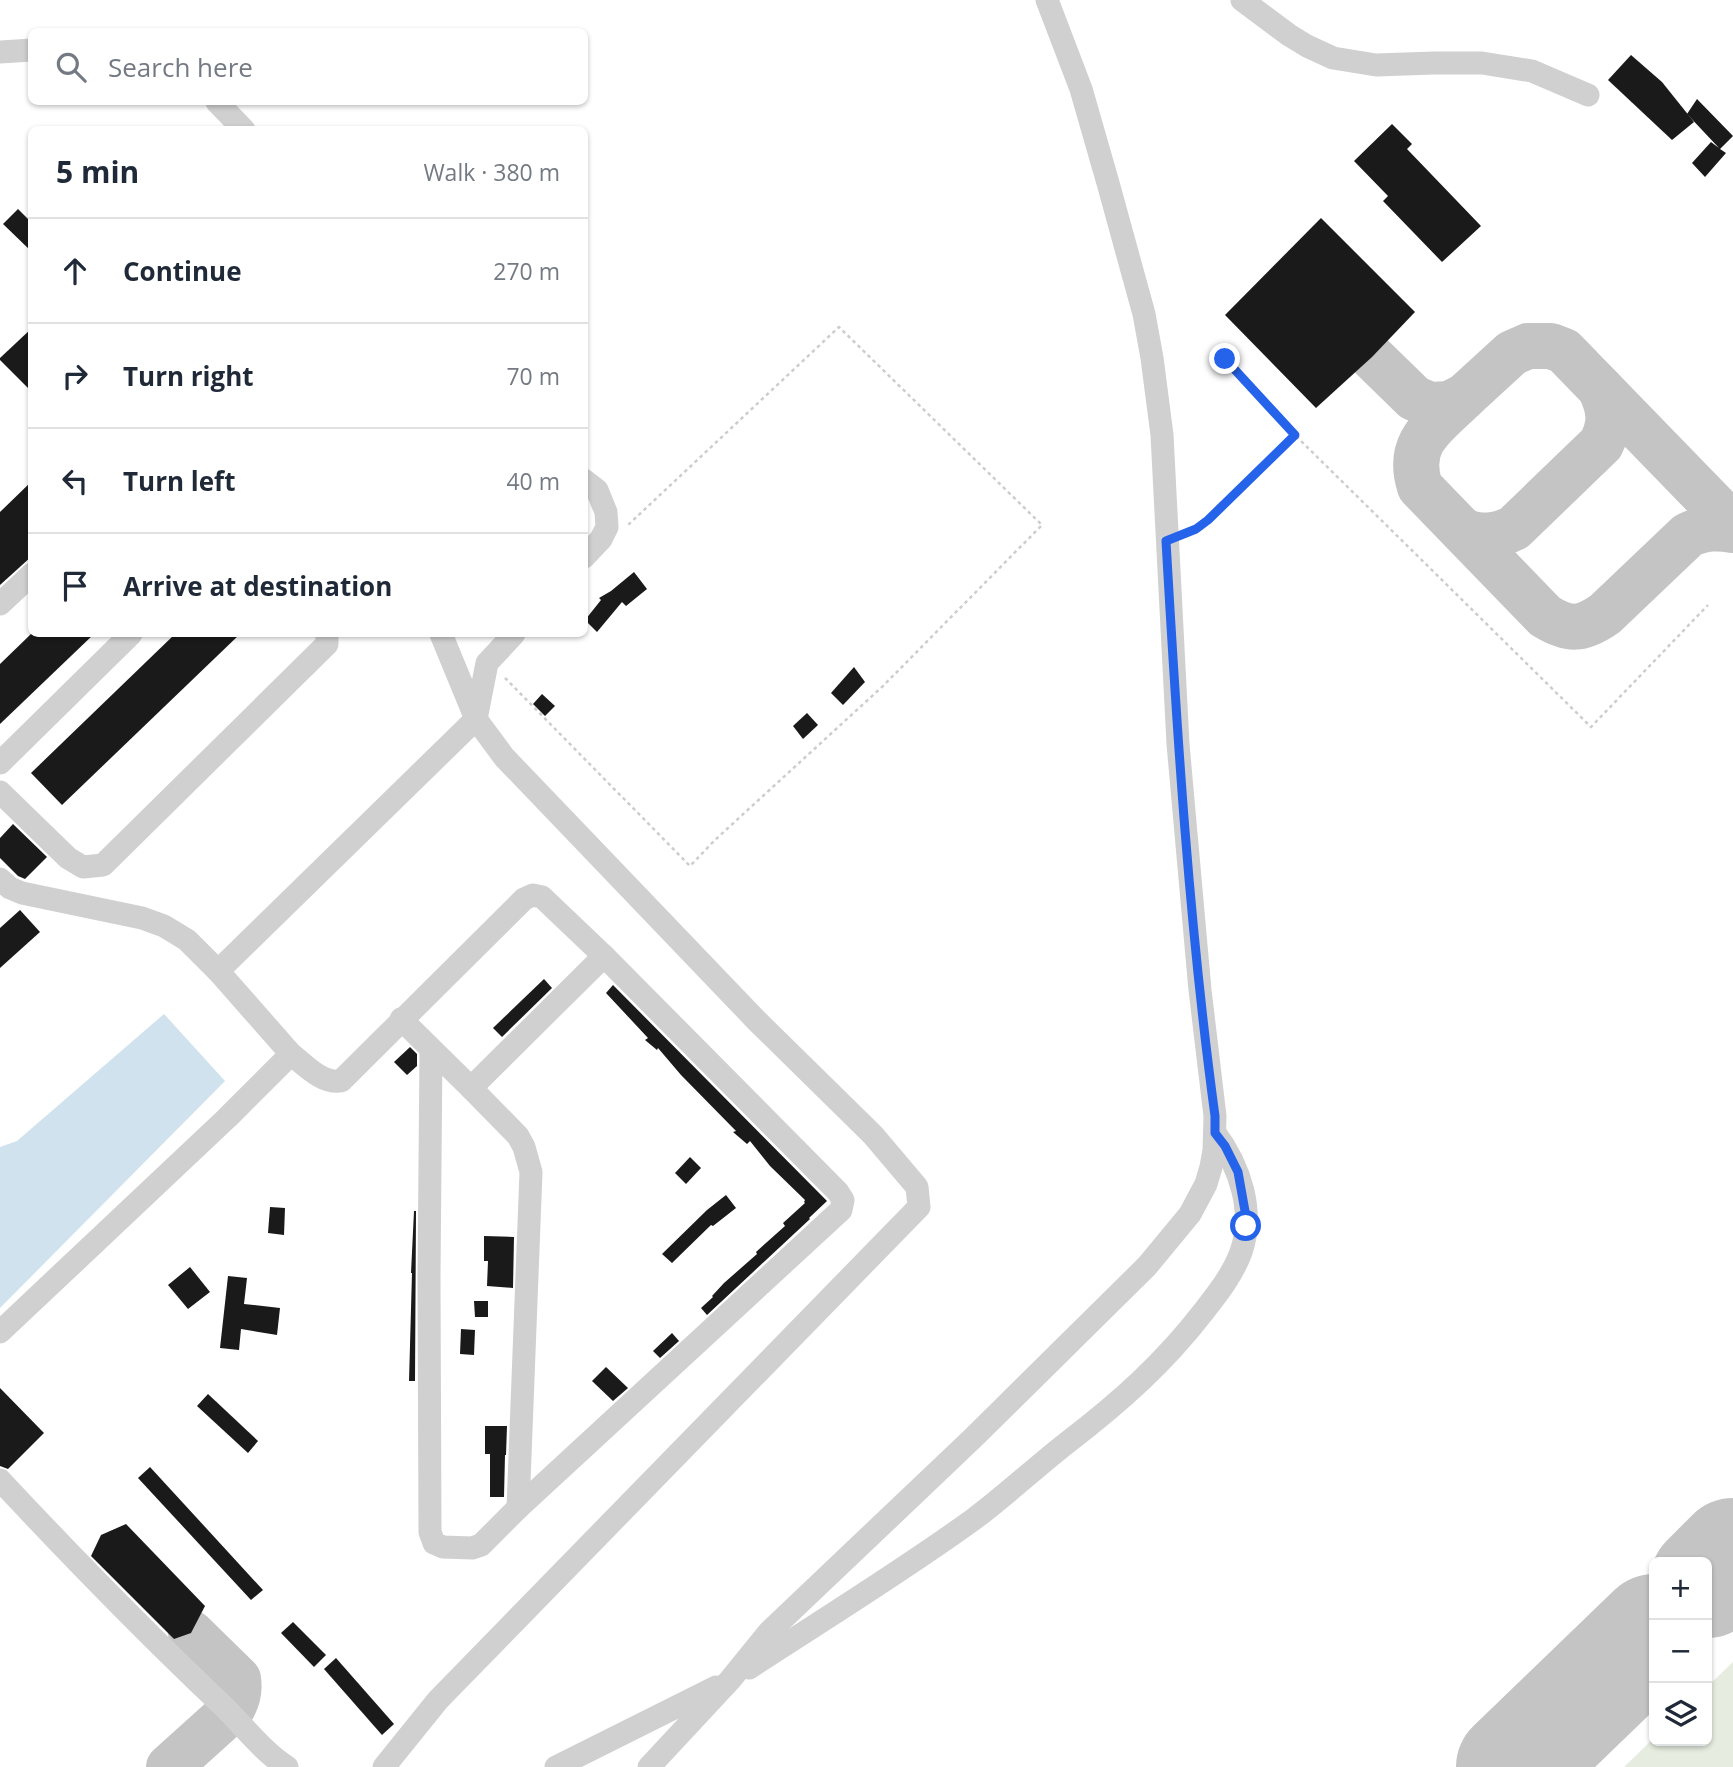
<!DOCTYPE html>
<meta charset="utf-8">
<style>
body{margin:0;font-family:"Open Sans",sans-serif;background:#f2f2f3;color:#1f2937}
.controls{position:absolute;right:21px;bottom:21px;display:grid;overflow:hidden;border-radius:10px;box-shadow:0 2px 5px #0004}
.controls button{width:63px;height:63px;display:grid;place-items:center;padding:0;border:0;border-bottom:2px solid #e0e1e3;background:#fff;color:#1f2937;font:35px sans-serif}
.stop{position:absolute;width:21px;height:21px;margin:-16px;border:5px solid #2563eb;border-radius:50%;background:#fff}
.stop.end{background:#2563eb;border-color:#fff;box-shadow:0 2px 7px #0008}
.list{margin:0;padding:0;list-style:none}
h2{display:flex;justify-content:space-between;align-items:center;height:91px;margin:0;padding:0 28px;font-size:30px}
h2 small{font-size:23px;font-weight:400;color:#747a83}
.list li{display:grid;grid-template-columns:46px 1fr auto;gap:21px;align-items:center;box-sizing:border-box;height:105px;padding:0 28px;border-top:2px solid #e0e1e3}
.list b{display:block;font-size:26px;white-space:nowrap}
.list em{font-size:23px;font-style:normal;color:#747a83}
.icon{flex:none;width:38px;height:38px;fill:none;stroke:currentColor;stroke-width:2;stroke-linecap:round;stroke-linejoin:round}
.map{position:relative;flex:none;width:1733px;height:1767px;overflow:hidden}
.search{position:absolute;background:#fff;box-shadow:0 2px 5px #0004;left:28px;top:28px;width:560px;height:77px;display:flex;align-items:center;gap:18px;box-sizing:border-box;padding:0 24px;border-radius:10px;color:#747a83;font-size:26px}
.panel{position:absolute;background:#fff;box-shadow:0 2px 5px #0004;left:28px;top:126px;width:560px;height:511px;border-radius:10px}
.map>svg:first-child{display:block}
</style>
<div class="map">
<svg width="1733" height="1767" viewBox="0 0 1733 1767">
<rect width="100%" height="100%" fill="#fff"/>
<path fill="#e6ecdf" d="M1733,1662V1767H1624L1654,1738V1741H1707V1687Z"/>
<path fill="#cfe2ee" d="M164,1014L225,1081L0,1308V1147L17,1141Z"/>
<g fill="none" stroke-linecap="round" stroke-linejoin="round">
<g stroke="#c4c4c4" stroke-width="46">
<path d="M1372,357L1414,398L1430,405L1449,404L1465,396L1512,353L1528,346H1551L1564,351L1733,525"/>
<path d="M1465,396C1436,425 1405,441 1420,487L1545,616C1569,631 1582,630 1605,614L1688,535C1704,528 1716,527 1733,530"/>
<path d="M1463,531C1482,538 1496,537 1514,528L1601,444C1612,423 1610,409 1600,388"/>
<path d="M169,1767L230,1712C237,1701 240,1692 238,1679L191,1633"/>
</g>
<g stroke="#c4c4c4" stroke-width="114">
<path d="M1707,1581L1733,1555"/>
<path d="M1513,1767L1654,1631"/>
</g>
</g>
<g fill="#1a1a1a">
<path d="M1631,55L1662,82L1694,122L1672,140L1608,80Z"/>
<path d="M1697,99L1733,136L1720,149L1726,153L1705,177L1692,163L1711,142L1719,148L1687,114Z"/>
<path d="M1392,124L1412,144L1407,149L1481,226L1442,262L1383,201L1388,196L1354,161Z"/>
<path d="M18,209L32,223V252L3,224Z"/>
<path d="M1321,218L1415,312L1372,357L1316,408L1225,315Z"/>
<path d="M32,328V392L0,360V358Z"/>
<path d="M32,481V556L0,585V512Z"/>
<path d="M634,572L647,589L626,606L622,602L597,632L585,620L601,600L599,598L611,591Z"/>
<path d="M31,634H94L0,724V664Z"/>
<path d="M175,634H240L62,805L31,773Z"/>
<path d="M854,667L865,682L843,705L831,693Z"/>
<path d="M542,694L555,706L545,716L533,704Z"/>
<path d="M807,713L818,725L803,739L793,726Z"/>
<path d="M13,824L47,857L25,879L18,876L0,858V838Z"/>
<path d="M20,910L40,932L0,968V928Z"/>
<path d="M544,979L552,988L502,1037L493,1028Z"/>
<path d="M613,985L827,1201L809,1218L810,1219L707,1315L701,1308L713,1297L712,1296L724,1283L757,1254L756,1252L785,1226L783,1223L805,1203L804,1202L805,1200L770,1166L750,1141L747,1144L733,1132L736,1131L681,1075L658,1048L657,1050L645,1040L648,1038L606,993Z"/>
<path d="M410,1047L417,1054V1066L407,1075L394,1062Z"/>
<path d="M690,1157L701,1168L686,1184L675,1173Z"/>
<path d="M726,1195L736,1208L713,1226L711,1225L672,1263L662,1254L707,1210Z"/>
<path d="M270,1207L285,1208L284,1235L268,1233Z"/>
<path d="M414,1211H416L415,1381H409L412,1273H411Z"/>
<path d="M484,1236L514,1237L513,1288L487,1286L488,1261H484Z"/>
<path d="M190,1267L210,1292L188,1309L168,1285Z"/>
<path d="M228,1276L247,1278L244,1304L280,1308L277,1335L241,1329L239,1350L220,1348Z"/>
<path d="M474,1301H488V1317H475Z"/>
<path d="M461,1329L475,1330L474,1355L460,1354Z"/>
<path d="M672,1333L679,1341L660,1358L653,1351Z"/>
<path d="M606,1367L628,1388L613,1401L592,1381Z"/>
<path d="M0,1388L44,1433L8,1469L0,1466Z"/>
<path d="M208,1394L258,1441L248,1453L197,1406Z"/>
<path d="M485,1426H507L506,1455H505L504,1497H490V1454H485Z"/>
<path d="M150,1467L263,1590L251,1600L138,1478Z"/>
<path d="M126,1524L205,1606L191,1633L174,1639L91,1556L101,1535Z"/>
<path d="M293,1622L326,1655L314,1667L281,1633Z"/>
<path d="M336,1658L394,1724L382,1735L324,1669Z"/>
</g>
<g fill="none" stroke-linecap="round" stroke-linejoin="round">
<g stroke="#cdcdcd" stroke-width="2.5" stroke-dasharray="3.5 3.5" stroke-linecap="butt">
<path d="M1225,359L1299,439L1591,727L1708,605"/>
<path d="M1186,533L1196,529L1208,520L1295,435"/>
<path d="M505,678L690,866L716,839L883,686L1042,525L839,327L628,525"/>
</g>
<g stroke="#d0d0d0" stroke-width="23">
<path d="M1242,0L1289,35L1307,46L1333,58L1376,65L1434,63H1482L1532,71L1588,95"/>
<path d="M0,52L32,50"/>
<path d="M217,102L244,130"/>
<path d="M584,480L597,490L606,512L607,527L601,539L584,557"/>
<path d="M0,604L32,574"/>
<path d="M0,763L131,634"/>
<path d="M0,792L68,858L83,867L103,865L327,644V634"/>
<path d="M0,879L10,888L22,893L142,918L164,926L187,940L218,971L291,1054L227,1118L0,1332"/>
<path d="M218,971L476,719L487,663L514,634"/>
<path d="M401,1019L471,1088L518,1136L524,1147L531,1172L518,1508"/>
<path d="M291,1054C305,1065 322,1084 341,1081L524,899L533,895L542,897L604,956L838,1192L843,1200L841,1210L518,1508L481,1545L472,1548L443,1547L434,1543L430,1532L429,1278L431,1050"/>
<path d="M471,1088L604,956"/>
<path d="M0,1480C72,1557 145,1632 221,1704C242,1724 263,1752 287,1767"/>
<path d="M749,1668C824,1619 901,1572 974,1519C1006,1495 1036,1467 1068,1442C1120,1402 1164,1363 1204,1311C1218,1293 1233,1274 1241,1252C1255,1212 1240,1166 1215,1133"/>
<path d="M384,1767L438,1700L919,1207L917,1187L873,1135L757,1021L504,757L476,719L441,634"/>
<path d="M556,1767L716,1687"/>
<path d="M649,1767L730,1680L769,1632L973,1438L1147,1266L1190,1214L1206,1184L1211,1167L1214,1150L1215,1116L1200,990L1178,744L1162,435L1152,358L1144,314L1108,183L1081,89L1047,0"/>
</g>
</g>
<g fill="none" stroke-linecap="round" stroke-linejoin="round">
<path stroke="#2563eb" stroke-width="9" d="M1225,359L1295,435L1208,520L1196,529L1166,541C1177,733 1189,925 1215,1116V1133L1225,1146L1238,1172L1245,1211L1246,1226"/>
</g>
</svg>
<div class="controls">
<button>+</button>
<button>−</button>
<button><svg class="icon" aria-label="layers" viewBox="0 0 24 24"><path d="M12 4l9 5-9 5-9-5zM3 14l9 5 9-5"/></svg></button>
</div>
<div class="stop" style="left:1246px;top:1226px"></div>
<div class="stop end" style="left:1225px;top:359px"></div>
<div class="search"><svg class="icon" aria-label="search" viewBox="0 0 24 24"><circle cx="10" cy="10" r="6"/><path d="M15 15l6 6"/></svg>Search here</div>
<section class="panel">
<h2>5 min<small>Walk · 380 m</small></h2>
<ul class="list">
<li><svg class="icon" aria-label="ahead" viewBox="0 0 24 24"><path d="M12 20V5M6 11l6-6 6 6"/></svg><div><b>Continue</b></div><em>270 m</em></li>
<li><svg class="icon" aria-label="right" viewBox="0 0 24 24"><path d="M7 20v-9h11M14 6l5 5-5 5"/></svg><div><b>Turn right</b></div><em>70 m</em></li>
<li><svg class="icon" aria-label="left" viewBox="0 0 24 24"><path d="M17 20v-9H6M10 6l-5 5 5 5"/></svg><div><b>Turn left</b></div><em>40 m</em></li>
<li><svg class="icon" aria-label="arrive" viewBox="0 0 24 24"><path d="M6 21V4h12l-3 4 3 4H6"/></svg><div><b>Arrive at destination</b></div></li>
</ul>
</section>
</div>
